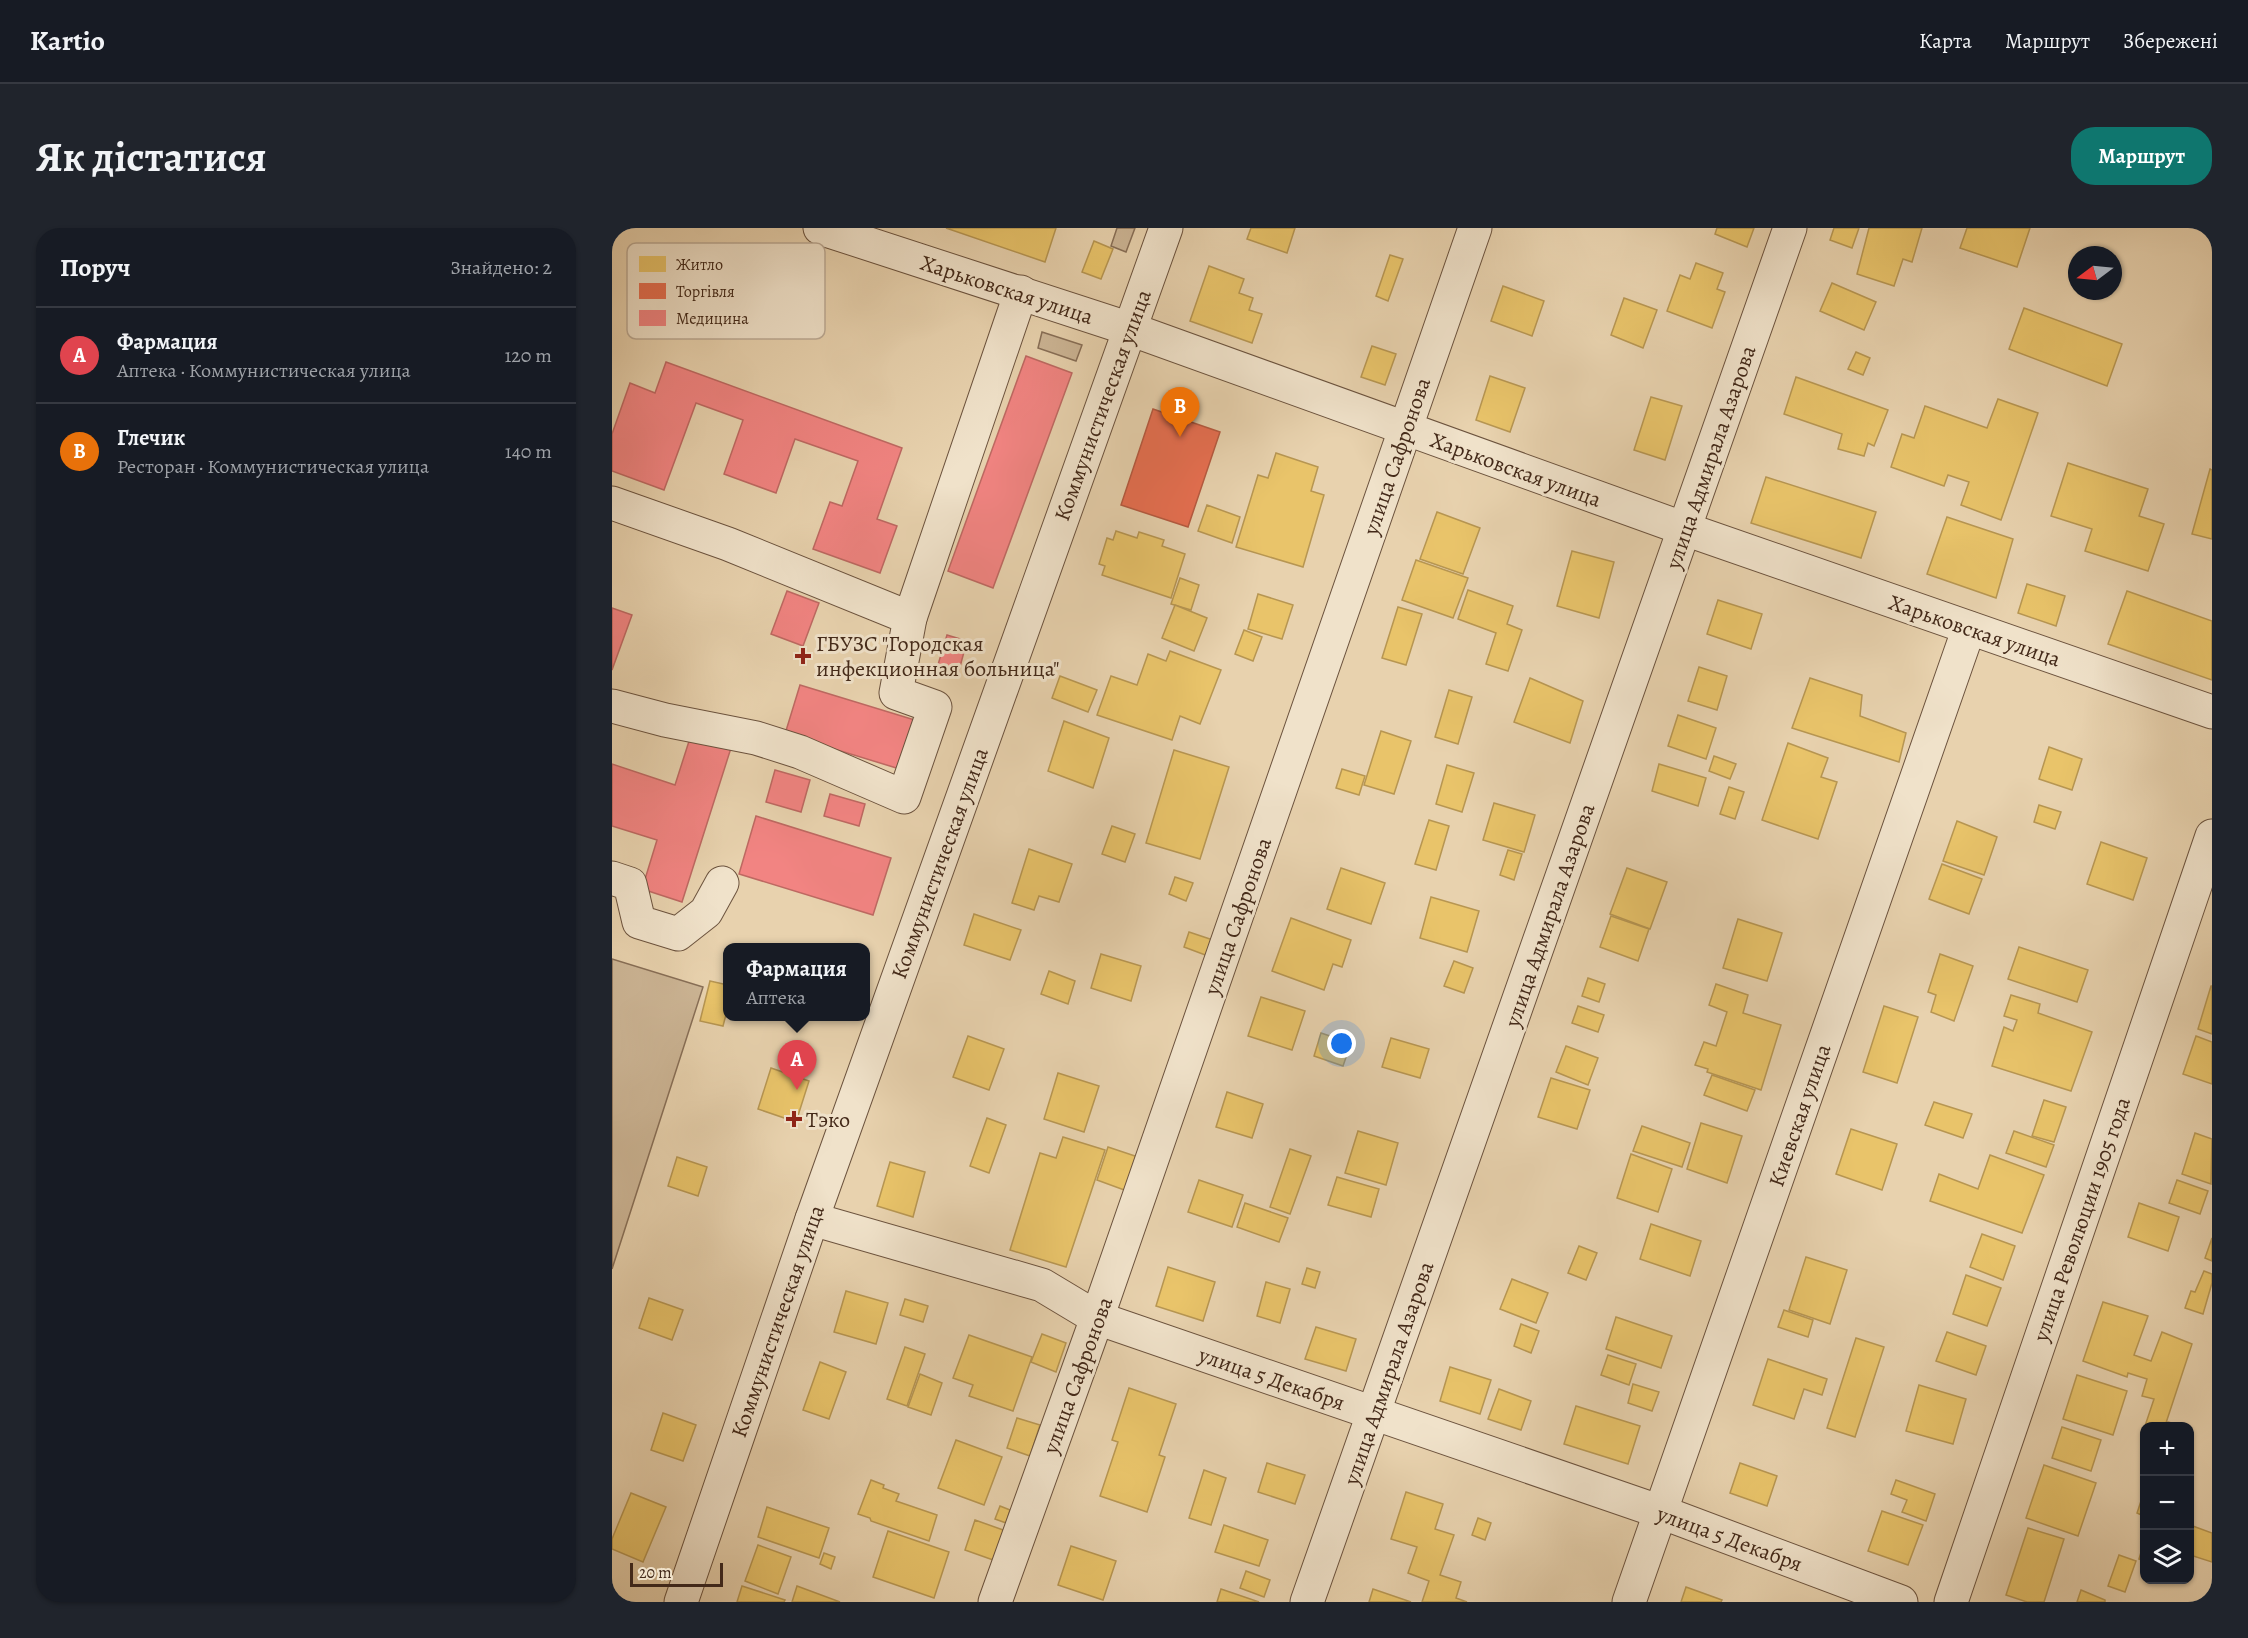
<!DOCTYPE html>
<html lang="uk">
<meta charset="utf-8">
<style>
body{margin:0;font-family:Alegreya,serif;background:#20242c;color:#f1f3f6}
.controls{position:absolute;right:18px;bottom:18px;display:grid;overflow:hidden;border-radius:12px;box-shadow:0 2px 4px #0004}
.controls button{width:54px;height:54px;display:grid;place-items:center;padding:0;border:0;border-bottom:2px solid #363941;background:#171b24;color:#f1f3f6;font:30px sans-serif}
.compass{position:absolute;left:1456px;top:18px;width:54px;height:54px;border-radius:50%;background:#171b24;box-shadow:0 2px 4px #0004;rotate:254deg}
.scale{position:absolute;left:18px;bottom:15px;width:93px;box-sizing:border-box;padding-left:6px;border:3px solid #432919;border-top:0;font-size:16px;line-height:21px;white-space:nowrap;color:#432919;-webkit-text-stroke:4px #f0e2ca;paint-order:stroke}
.you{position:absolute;left:730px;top:816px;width:21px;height:21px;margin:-15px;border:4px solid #fff;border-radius:50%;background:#1a73e8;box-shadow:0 0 0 9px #1a73e833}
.badge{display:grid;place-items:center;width:39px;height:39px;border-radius:50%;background:#0f766e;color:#fff;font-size:20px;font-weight:700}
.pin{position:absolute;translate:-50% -50px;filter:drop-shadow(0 2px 3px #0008)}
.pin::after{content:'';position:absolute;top:32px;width:21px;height:18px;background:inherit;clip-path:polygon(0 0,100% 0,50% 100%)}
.popup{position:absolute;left:111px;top:715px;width:147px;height:78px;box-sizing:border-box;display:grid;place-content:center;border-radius:12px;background:#171b24;filter:drop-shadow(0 2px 4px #0005);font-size:20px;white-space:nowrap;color:#9ea1a6}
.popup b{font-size:22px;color:#f1f3f6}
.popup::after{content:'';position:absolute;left:50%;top:100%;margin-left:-12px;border:12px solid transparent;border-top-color:#171b24}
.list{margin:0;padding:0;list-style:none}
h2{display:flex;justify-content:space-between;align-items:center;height:78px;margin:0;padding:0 24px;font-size:26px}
h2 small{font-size:20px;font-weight:400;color:#9ea1a6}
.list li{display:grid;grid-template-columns:39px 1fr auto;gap:18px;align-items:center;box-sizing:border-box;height:96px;padding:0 24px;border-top:2px solid #363941}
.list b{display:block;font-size:22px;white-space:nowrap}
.list p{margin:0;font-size:20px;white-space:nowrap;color:#9ea1a6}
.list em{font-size:20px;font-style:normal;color:#9ea1a6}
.icon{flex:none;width:33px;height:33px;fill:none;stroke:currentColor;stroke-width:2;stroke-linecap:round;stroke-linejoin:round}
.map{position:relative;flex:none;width:1600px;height:1374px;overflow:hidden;border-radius:24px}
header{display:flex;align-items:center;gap:36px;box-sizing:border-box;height:84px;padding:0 30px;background:#171b24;border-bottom:2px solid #363941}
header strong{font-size:28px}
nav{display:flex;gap:33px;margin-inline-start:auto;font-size:21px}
.intro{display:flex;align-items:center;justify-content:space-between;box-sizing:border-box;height:144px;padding:0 36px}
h1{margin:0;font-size:42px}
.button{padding:15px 27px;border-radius:24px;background:#0f766e;color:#fff;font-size:21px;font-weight:700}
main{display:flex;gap:36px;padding:0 36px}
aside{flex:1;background:#171b24;border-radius:24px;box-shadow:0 2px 4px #0004}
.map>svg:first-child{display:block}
</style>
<header>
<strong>Kartio</strong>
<nav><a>Карта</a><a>Маршрут</a><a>Збережені</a></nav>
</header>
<div class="intro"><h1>Як дістатися</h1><a class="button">Маршрут</a></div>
<main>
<aside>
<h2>Поруч<small>Знайдено: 2</small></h2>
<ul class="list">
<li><span class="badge" style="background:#e0444e">A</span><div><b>Фармация</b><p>Аптека · Коммунистическая улица</p></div><em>120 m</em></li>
<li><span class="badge" style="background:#e8710a">B</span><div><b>Глечик</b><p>Ресторан · Коммунистическая улица</p></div><em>140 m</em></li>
</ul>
</aside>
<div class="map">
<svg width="1600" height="1374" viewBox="0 0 1600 1374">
<rect width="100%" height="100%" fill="#e8d2ae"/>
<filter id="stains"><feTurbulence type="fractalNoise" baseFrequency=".00333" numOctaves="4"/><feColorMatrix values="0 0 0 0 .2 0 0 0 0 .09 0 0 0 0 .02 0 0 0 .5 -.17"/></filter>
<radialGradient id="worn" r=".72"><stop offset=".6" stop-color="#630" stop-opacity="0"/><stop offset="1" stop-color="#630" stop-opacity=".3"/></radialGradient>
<g fill="#ccb595" stroke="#886f57" stroke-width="1.5">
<path d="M505,0H523L514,24L499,18Z"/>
<path d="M430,104L470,117L464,133L426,120Z"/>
<path d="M0,731L91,759L0,1041Z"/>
</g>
<g fill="#e9c46a" stroke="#b79652" stroke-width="1.5">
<path d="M334,0H444L433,34Z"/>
<path d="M639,0H683L675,25L635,11Z"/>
<path d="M1105,0H1142L1135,19L1103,6Z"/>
<path d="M1222,0H1247L1240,20L1218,12Z"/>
<path d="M1257,0H1310L1300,34L1291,31L1282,58L1245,46Z"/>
<path d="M1355,0H1418L1405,39L1348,20Z"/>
<path d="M482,13L501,21L489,51L470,44Z"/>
<path d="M778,27L791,31L776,73L764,68Z"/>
<path d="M1084,35L1111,45L1105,61L1113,64L1100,100L1055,83L1068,47L1078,51Z"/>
<path d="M597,38L632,51L627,65L641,70L637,82L650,86L640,115L578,93Z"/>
<path d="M1220,55L1264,74L1252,102L1208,83Z"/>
<path d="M891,58L932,73L920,108L879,93Z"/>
<path d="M1012,70L1045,82L1031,120L999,107Z"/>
<path d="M1412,80L1510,116L1495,158L1397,121Z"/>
<path d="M760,118L784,126L773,157L749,149Z"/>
<path d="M1244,124L1258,130L1251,147L1236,141Z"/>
<path d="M878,148L913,160L898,204L864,192Z"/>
<path d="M1184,149L1276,182L1262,218L1256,215L1252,228L1226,221L1230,206L1172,186Z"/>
<path d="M1039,169L1070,178L1053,232L1022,222Z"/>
<path d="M1386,171L1426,185L1389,292L1349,277L1357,254L1336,247L1332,258L1279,239L1290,206L1302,210L1313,178L1375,200Z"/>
<path d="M664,225L706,239L699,263L712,267L691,339L624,319L646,247L656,250Z"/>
<path d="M1456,235L1536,261L1527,288L1552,296L1536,343L1473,323L1480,301L1439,288Z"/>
<path d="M1598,241L1600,242V311L1580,306Z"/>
<path d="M1154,249L1264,284L1249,330L1139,295Z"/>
<path d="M595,277L628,289L620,315L586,303Z"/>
<path d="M825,284L868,300L851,346L808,331Z"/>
<path d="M1335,289L1401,311L1384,370L1315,346Z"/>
<path d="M504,303L525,310L527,304L552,312L550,318L573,326L559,370L490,347L493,338L487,336L495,310L501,312Z"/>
<path d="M960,323L1002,334L987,390L945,378Z"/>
<path d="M804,332L856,350L841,390L790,372Z"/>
<path d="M568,350L587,357L579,382L559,376Z"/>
<path d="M1415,356L1453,368L1444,398L1406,385Z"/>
<path d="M856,362L901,378L895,396L910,402L896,443L874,436L884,405L846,391Z"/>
<path d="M1515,363L1600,393V452L1496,416Z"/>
<path d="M646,366L681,377L670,411L636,401Z"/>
<path d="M1106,372L1150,386L1139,421L1095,406Z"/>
<path d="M563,377L595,390L582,423L550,410Z"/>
<path d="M786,379L810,386L794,437L770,430Z"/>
<path d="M632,402L650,409L641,433L623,426Z"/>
<path d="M558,423L609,442L588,496L568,488L560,512L485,487L499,448L525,457L536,426L554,433Z"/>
<path d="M1087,439L1115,448L1105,482L1076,473Z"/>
<path d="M448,448L485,462L476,484L440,470Z"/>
<path d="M918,450L971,473L958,515L902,494Z"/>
<path d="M1198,450L1250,467L1248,488L1294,505L1287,534L1180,500Z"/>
<path d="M837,462L860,469L846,516L823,509Z"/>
<path d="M1066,487L1104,500L1094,531L1056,518Z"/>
<path d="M452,493L497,510L481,560L436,543Z"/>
<path d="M769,503L799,513L782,566L752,557Z"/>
<path d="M1176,515L1216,530L1209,549L1225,554L1206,611L1150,592Z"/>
<path d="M1437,519L1470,531L1460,562L1427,551Z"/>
<path d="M562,522L617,539L588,631L534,615Z"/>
<path d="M1102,528L1124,536L1118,551L1097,543Z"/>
<path d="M1047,536L1094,550L1086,578L1040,563Z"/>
<path d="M835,537L862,545L850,584L824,576Z"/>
<path d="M730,541L753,548L747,567L724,560Z"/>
<path d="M1117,559L1132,564L1123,591L1108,586Z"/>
<path d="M882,575L923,587L912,624L871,612Z"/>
<path d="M1427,577L1449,584L1443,601L1422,594Z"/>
<path d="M817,592L837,598L824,642L803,636Z"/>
<path d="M1345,593L1385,609L1372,647L1331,633Z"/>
<path d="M500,598L523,606L513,634L490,626Z"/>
<path d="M1489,614L1535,630L1521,672L1475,656Z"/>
<path d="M417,621L460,636L447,674L427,668L422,682L400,675Z"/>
<path d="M896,622L910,626L902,652L888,647Z"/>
<path d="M1330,636L1370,651L1357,686L1317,671Z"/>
<path d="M729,640L773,655L759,696L715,681Z"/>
<path d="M1015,640L1055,654L1038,701L998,686Z"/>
<path d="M563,649L581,655L574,673L557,666Z"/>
<path d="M819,669L867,683L855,724L808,710Z"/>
<path d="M362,686L409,702L398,732L352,717Z"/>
<path d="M999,688L1037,701L1026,733L988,719Z"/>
<path d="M679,690L739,712L730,739L721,736L712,762L660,743Z"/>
<path d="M1126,691L1170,705L1155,753L1111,740Z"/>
<path d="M577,704L601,712L596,728L572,719Z"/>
<path d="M1407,719L1476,742L1465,774L1396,751Z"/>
<path d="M489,726L529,738L519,773L479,760Z"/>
<path d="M1328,726L1361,738L1342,793L1319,784L1324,767L1316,764Z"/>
<path d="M842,733L861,740L852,765L832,758Z"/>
<path d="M437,743L463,753L456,776L429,766Z"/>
<path d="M976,750L993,756L987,774L970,768Z"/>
<path d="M98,753L116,757V779L111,798L88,793Z"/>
<path d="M1104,756L1136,767L1131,785L1169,797L1149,862L1095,844L1096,841L1083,837L1092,814L1104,818L1115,784L1097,777Z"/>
<path d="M1599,758H1600V806L1586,801Z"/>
<path d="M1399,767L1428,776L1426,785L1480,804L1459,863L1380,838L1392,799L1401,803L1405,792L1392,788Z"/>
<path d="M649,769L693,783L680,822L636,808Z"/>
<path d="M966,778L992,787L986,804L960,795Z"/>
<path d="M1272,778L1306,789L1285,855L1251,844Z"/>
<path d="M709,805L739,815L731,838L702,828Z"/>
<path d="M356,808L392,821L377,862L341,849Z"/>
<path d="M1584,808L1600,814V856L1571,846Z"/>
<path d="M779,810L817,821L808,850L770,839Z"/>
<path d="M954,818L986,830L976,857L944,844Z"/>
<path d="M159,840L197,853L184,894L146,881Z"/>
<path d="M446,845L487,858L472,904L432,891Z"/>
<path d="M1100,847L1143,862L1135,883L1092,867Z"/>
<path d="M939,850L978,862L965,901L926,889Z"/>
<path d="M615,864L651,876L640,910L604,899Z"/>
<path d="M1432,872L1454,879L1442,914L1420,908Z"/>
<path d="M1322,874L1360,886L1351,910L1313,897Z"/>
<path d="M375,890L394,897L377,945L358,938Z"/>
<path d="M1089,895L1130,908L1115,955L1075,941Z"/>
<path d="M1030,898L1078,915L1070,939L1021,923Z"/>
<path d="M1239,901L1285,916L1270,962L1224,946Z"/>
<path d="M746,903L786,915L774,957L733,945Z"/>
<path d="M1402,903L1442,917L1434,939L1394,925Z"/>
<path d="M1583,905L1600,911L1599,956L1570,946Z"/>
<path d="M451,909L493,922L454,1039L398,1022L428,925L444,930Z"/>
<path d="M496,919L526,929L515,963L485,952Z"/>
<path d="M678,921L699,928L678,986L658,979Z"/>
<path d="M1019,926L1060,941L1046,984L1005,970Z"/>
<path d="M1378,927L1432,947L1410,1005L1318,973L1327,946L1366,961Z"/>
<path d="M65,929L95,939L86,968L56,958Z"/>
<path d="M278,934L313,944L301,989L265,978Z"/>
<path d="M725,949L767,961L759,989L716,977Z"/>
<path d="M587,952L631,967L620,999L576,984Z"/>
<path d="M1565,952L1596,963L1588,986L1557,975Z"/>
<path d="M633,975L676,990L667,1014L625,999Z"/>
<path d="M1527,975L1567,989L1556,1023L1516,1009Z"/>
<path d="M1039,996L1089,1013L1078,1048L1028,1031Z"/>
<path d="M1370,1006L1403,1018L1391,1052L1358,1039Z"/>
<path d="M1600,1010V1033L1593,1030Z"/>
<path d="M967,1018L985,1025L974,1052L956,1045Z"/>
<path d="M1194,1029L1235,1042L1218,1096L1177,1082Z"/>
<path d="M556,1039L603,1054L591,1093L544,1078Z"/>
<path d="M695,1040L708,1044L703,1060L690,1056Z"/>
<path d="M1592,1043L1600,1046V1055L1591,1086L1573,1080L1579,1063L1583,1064Z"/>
<path d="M1354,1047L1389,1060L1375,1098L1341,1086Z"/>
<path d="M900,1051L936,1065L924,1095L888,1081Z"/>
<path d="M654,1054L678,1061L668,1095L645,1088Z"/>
<path d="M234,1063L276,1075L264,1116L222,1104Z"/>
<path d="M37,1070L71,1082L60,1112L27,1100Z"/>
<path d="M293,1071L316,1078L311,1094L288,1087Z"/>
<path d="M1491,1074L1536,1088L1522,1127L1539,1133L1550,1104L1580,1116L1553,1198H1533L1542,1171L1530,1168L1535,1151L1516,1145L1515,1149L1471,1133Z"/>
<path d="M1172,1082L1201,1092L1196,1109L1166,1099Z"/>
<path d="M1004,1089L1060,1108L1049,1140L994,1121Z"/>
<path d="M909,1096L927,1103L919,1125L902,1118Z"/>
<path d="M704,1099L744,1111L734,1143L693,1131Z"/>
<path d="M1335,1104L1374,1118L1364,1147L1324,1133Z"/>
<path d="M430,1106L454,1115L444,1144L419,1134Z"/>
<path d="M357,1107L420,1129L401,1183L357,1168L361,1157L341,1150Z"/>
<path d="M1244,1110L1272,1119L1243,1209L1215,1200Z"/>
<path d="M293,1119L313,1126L295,1178L275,1171Z"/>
<path d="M996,1127L1024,1136L1017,1157L989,1147Z"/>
<path d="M1156,1131L1215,1151L1210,1167L1192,1161L1182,1191L1141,1177Z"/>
<path d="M208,1134L234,1144L217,1191L191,1182Z"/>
<path d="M838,1139L879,1152L868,1186L828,1173Z"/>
<path d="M308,1146L330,1155L319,1187L296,1179Z"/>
<path d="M1465,1147L1515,1163L1501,1207L1451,1191Z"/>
<path d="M1021,1156L1047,1164L1040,1183L1016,1175Z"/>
<path d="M1307,1157L1354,1171L1341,1216L1294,1203Z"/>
<path d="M517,1160L564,1176L547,1227L553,1229L535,1284L488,1268L506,1214L500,1212Z"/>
<path d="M887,1161L919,1173L909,1202L876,1191Z"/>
<path d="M964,1178L1028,1198L1016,1236L952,1216Z"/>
<path d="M51,1185L84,1197L71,1233L39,1222Z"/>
<path d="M405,1190L428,1197L418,1228L395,1220Z"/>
<path d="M1556,1194L1570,1198H1554Z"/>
<path d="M1450,1199L1489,1212L1479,1243L1440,1230Z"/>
<path d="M344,1212L390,1229L372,1277L326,1260Z"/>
<path d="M655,1235L693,1247L683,1276L646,1264Z"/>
<path d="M1128,1235L1165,1248L1155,1278L1118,1265Z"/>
<path d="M1432,1237L1484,1255L1466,1308L1414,1290Z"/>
<path d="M592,1242L614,1250L599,1297L577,1290Z"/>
<path d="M259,1252L272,1257L271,1260L287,1266L284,1273L325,1287L317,1313L259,1293L258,1290L246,1286Z"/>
<path d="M1284,1252L1323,1266L1314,1293L1290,1284L1295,1272L1279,1266Z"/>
<path d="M794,1264L831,1276L823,1301L842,1307L828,1347L849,1354L844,1370L855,1374H810L817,1353L796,1345L805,1319L779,1311Z"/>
<path d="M1532,1264V1288L1525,1285Z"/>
<path d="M19,1265L54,1279L31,1334L0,1321V1311Z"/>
<path d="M388,1278L398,1282L394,1295L383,1291Z"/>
<path d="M155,1279L217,1300L207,1330L146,1309Z"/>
<path d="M1270,1283L1311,1297L1296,1337L1256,1323Z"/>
<path d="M866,1290L879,1295L873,1312L860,1307Z"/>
<path d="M363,1292L394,1303L384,1333L353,1322Z"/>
<path d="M612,1297L656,1312L647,1338L603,1324Z"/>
<path d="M1578,1297L1600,1305V1334L1578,1327Z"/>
<path d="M1416,1300L1452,1311L1432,1374H1415L1394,1367Z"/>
<path d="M276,1303L337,1324L322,1370L261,1349Z"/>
<path d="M1532,1314V1333L1527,1331Z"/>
<path d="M146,1317L179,1329L166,1366L133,1353Z"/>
<path d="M459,1318L504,1333L491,1372L446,1357Z"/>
<path d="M212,1325L223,1329L219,1341L208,1336Z"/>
<path d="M1507,1327L1524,1333L1513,1364L1496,1358Z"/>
<path d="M634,1343L658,1352L652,1369L628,1360Z"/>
<path d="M130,1358L173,1372L172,1374H125Z"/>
<path d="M185,1358L228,1374H180Z"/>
<path d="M1074,1359L1110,1372L1109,1374H1069Z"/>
<path d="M609,1361L647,1374H605Z"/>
<path d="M761,1361L799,1374H757Z"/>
<path d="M1469,1362L1493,1372V1374H1465Z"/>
</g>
<path fill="#e76f51" stroke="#b65a40" stroke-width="1.5" d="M541,181L608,204L576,299L509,277Z"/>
<g fill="#f28482" stroke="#be6962" stroke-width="1.5">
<path d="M414,128L460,145L381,360L336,343Z"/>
<path d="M54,134L290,220L265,291L285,298L268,345L201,321L218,274L230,278L246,233L183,211L164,265L112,246L131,192L84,175L52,262L0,243V206L18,155L43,165Z"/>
<path d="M175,363L207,375L191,418L159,406Z"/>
<path d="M0,380L20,387L0,442Z"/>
<path d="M335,407L355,413L346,446L325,440Z"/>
<path d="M188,457L306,493L291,542L173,506Z"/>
<path d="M79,507L119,520L70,674L30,661L45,612L0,598V536L63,557Z"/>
<path d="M163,542L198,552L189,584L154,574Z"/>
<path d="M218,566L253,576L247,598L212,588Z"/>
<path d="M144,588L279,630L261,687L127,646Z"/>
</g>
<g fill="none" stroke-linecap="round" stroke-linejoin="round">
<g stroke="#6c533e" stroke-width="35">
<g id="minor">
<path d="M208,0L518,101L1073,301L1600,484"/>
<path d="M0,275L116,316L298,390L284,465L323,479L292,569L188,524L144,510L53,492L0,478"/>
<path d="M298,390L409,64"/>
<path d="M0,650L18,656L27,694L66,706L94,684L110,655"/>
<path d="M200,991L430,1057L485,1090L1049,1284L1289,1374"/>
<path d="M69,1374L200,991L554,0"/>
<path d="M383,1374L485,1090L863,0"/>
<path d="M695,1374L1178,0"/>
<path d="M1017,1374L1357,400"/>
<path d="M1339,1374L1600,608"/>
</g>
</g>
<use href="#minor" stroke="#f0e2ca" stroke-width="33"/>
</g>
<g fill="#8f2418" stroke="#f0e2ca" stroke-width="2">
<path d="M188 419h6v6h6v6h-6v6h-6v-6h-6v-6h6z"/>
<path d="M179 882h6v6h6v6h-6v6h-6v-6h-6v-6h6z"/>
</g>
<g text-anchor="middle" stroke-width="6" stroke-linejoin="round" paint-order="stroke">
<g font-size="22" fill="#432919" stroke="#f0e2ca">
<text transform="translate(395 61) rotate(18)" y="8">Харьковская улица</text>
<text transform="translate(490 177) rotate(-70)" y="8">Коммунистическая улица</text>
<text transform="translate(784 228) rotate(-71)" y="8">улица Сафронова</text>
<text transform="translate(1098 229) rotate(-71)" y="8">улица Адмирала Азарова</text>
<text transform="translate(904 241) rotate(20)" y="8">Харьковская улица</text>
<text transform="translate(1363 402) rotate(19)" y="8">Харьковская улица</text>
<text transform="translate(327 635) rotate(-70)" y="8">Коммунистическая улица</text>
<text transform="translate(937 687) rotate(-71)" y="8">улица Адмирала Азарова</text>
<text transform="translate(625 688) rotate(-71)" y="8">улица Сафронова</text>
<text transform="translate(1187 887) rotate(-71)" y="8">Киевская улица</text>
<text transform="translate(1469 991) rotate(-71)" y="8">улица Революции 1905 года</text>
<text transform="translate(165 1093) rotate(-71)" y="8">Коммунистическая улица</text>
<text transform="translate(776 1145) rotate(-71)" y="8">улица Адмирала Азарова</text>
<text transform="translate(465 1147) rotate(-70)" y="8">улица Сафронова</text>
<text transform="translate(660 1150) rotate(19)" y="8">улица 5 Декабря</text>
<text transform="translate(1118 1310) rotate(20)" y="8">улица 5 Декабря</text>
</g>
<g font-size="22" fill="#432919" stroke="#f0e2ca" text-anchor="start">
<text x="204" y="423">ГБУЗС "Городская<tspan x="204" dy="25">инфекционная больница"</tspan></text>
<text x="194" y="899">Тэко</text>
</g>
</g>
<rect x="15" y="15" width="198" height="96" rx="9" fill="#f0e2ca" stroke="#bcaa95" stroke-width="1.5"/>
<rect x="27" y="28" width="27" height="16" fill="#e9c46a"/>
<rect x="27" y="55" width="27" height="16" fill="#e76f51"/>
<rect x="27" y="82" width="27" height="16" fill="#f28482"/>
<g font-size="16" fill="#432919">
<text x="64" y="42">Житло</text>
<text x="64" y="69">Торгівля</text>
<text x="64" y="96">Медицина</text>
</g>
<rect width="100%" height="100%" filter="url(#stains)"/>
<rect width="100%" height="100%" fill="url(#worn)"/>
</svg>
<div class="controls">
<button>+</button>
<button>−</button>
<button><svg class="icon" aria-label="layers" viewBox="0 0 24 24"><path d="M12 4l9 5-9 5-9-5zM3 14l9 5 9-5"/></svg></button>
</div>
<svg class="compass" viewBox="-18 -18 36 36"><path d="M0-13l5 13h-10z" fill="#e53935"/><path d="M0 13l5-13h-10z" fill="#9ea1a6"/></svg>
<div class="scale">20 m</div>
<div class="you"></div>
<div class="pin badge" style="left:185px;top:862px;background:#e0444e">A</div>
<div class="popup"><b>Фармация</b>Аптека</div>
<div class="pin badge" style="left:568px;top:209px;background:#e8710a">B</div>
</div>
</main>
